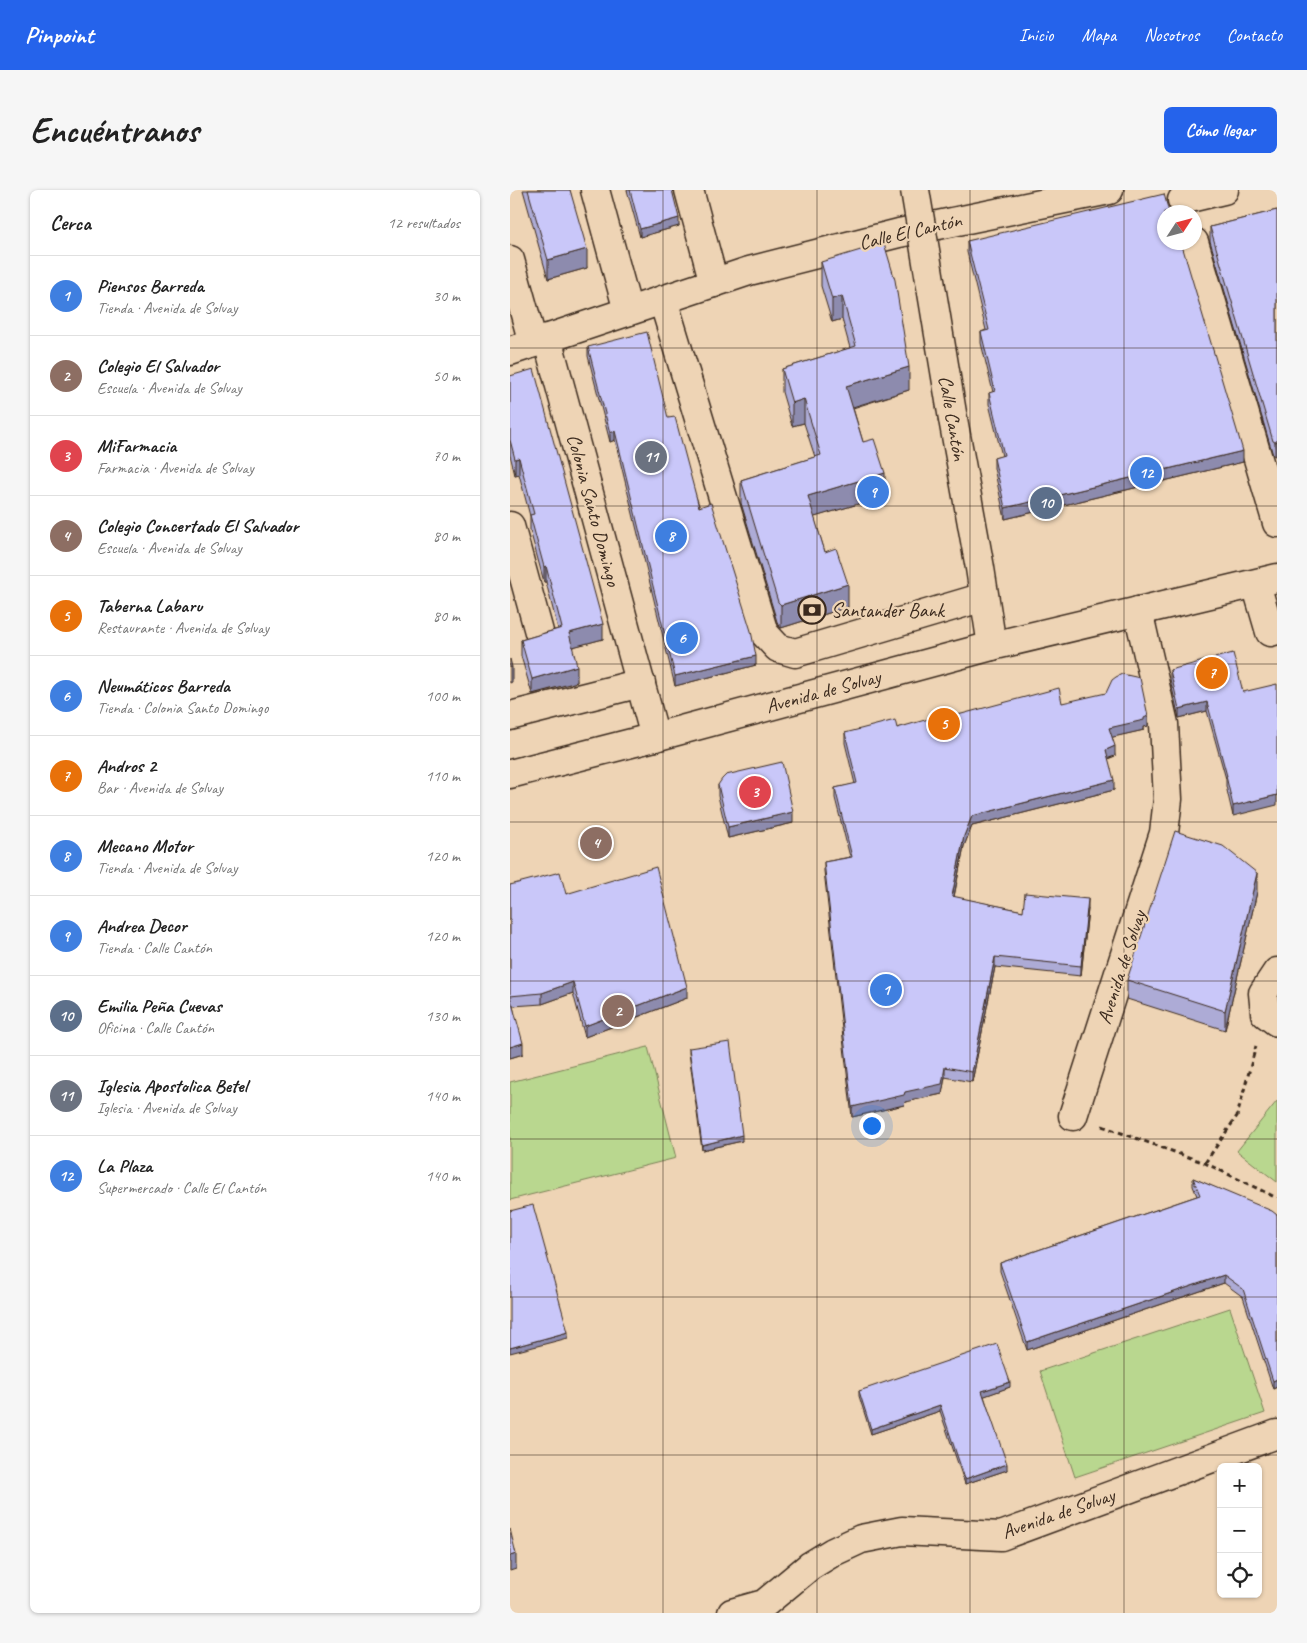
<!DOCTYPE html>
<html lang="es">
<meta charset="utf-8">
<style>
body{margin:0;font-family:Caveat,sans-serif;background:#f6f6f6;color:#222}
.controls{position:absolute;right:15px;bottom:15px;display:grid;overflow:hidden;border-radius:8px;box-shadow:0 1px 4px #0004}
.controls button{width:45px;height:45px;display:grid;place-items:center;padding:0;border:0;border-bottom:1px solid #e0e0e0;background:#fff;color:#222;font:25px sans-serif}
.compass{position:absolute;left:647px;top:15px;width:45px;height:45px;border-radius:50%;background:#fff;box-shadow:0 1px 4px #0004;rotate:54deg}
.you{position:absolute;left:361px;top:935px;width:18px;height:18px;margin:-12px;border:4px solid #fff;border-radius:50%;background:#1a73e8;box-shadow:0 0 0 8px #1a73e833}
.badge{display:grid;place-items:center;width:32px;height:32px;border-radius:50%;background:#2563eb;color:#fff;font-size:16px;font-weight:700}
.pin{position:absolute;translate:-50% -50%;border:2px solid #fff;box-shadow:0 1px 5px #0006}
.list{margin:0;padding:0;list-style:none}
h2{display:flex;justify-content:space-between;align-items:center;height:65px;margin:0;padding:0 20px;font-size:21px}
h2 small{font-size:16px;font-weight:400;color:#767676}
.list li{display:grid;grid-template-columns:32px 1fr auto;gap:15px;align-items:center;box-sizing:border-box;height:80px;padding:0 20px;border-top:1px solid #e0e0e0}
.list b{display:block;font-size:19px;white-space:nowrap}
.list p{margin:0;font-size:16px;white-space:nowrap;color:#767676}
.list em{font-size:16px;font-style:normal;color:#767676}
.icon{flex:none;width:28px;height:28px;fill:none;stroke:currentColor;stroke-width:2;stroke-linecap:round;stroke-linejoin:round}
.map{position:relative;flex:none;width:767px;height:1423px;overflow:hidden;border-radius:8px}
header{display:flex;align-items:center;gap:30px;box-sizing:border-box;height:70px;padding:0 25px;background:#2563eb;color:#fff}
header strong{font-size:24px}
nav{display:flex;gap:28px;margin-inline-start:auto;font-size:18px}
.intro{display:flex;align-items:center;justify-content:space-between;box-sizing:border-box;height:120px;padding:0 30px}
h1{margin:0;font-size:35px}
.button{padding:12px 22px;border-radius:8px;background:#2563eb;color:#fff;font-size:18px;font-weight:700}
main{display:flex;gap:30px;padding:0 30px}
aside{flex:1;background:#fff;border-radius:8px;box-shadow:0 1px 4px #0004}
.map>svg:first-child{display:block}
</style>
<header>
<strong>Pinpoint</strong>
<nav><a>Inicio</a><a>Mapa</a><a>Nosotros</a><a>Contacto</a></nav>
</header>
<div class="intro"><h1>Encuéntranos</h1><a class="button">Cómo llegar</a></div>
<main>
<aside>
<h2>Cerca<small>12 resultados</small></h2>
<ul class="list">
<li><span class="badge" style="background:#3f7fe0">1</span><div><b>Piensos Barreda</b><p>Tienda · Avenida de Solvay</p></div><em>30 m</em></li>
<li><span class="badge" style="background:#8d6e63">2</span><div><b>Colegio El Salvador</b><p>Escuela · Avenida de Solvay</p></div><em>50 m</em></li>
<li><span class="badge" style="background:#e0444e">3</span><div><b>MiFarmacia</b><p>Farmacia · Avenida de Solvay</p></div><em>70 m</em></li>
<li><span class="badge" style="background:#8d6e63">4</span><div><b>Colegio Concertado El Salvador</b><p>Escuela · Avenida de Solvay</p></div><em>80 m</em></li>
<li><span class="badge" style="background:#e8710a">5</span><div><b>Taberna Labaru</b><p>Restaurante · Avenida de Solvay</p></div><em>80 m</em></li>
<li><span class="badge" style="background:#3f7fe0">6</span><div><b>Neumáticos Barreda</b><p>Tienda · Colonia Santo Domingo</p></div><em>100 m</em></li>
<li><span class="badge" style="background:#e8710a">7</span><div><b>Andros 2</b><p>Bar · Avenida de Solvay</p></div><em>110 m</em></li>
<li><span class="badge" style="background:#3f7fe0">8</span><div><b>Mecano Motor</b><p>Tienda · Avenida de Solvay</p></div><em>120 m</em></li>
<li><span class="badge" style="background:#3f7fe0">9</span><div><b>Andrea Decor</b><p>Tienda · Calle Cantón</p></div><em>120 m</em></li>
<li><span class="badge" style="background:#5c6f8a">10</span><div><b>Emilia Peña Cuevas</b><p>Oficina · Calle Cantón</p></div><em>130 m</em></li>
<li><span class="badge" style="background:#6b7280">11</span><div><b>Iglesia Apostolica Betel</b><p>Iglesia · Avenida de Solvay</p></div><em>140 m</em></li>
<li><span class="badge" style="background:#3f7fe0">12</span><div><b>La Plaza</b><p>Supermercado · Calle El Cantón</p></div><em>140 m</em></li>
</ul>
</aside>
<div class="map">
<svg width="767" height="1423" viewBox="0 0 767 1423">
<rect width="100%" height="100%" fill="#eed4b5"/>
<filter id="ink" filterUnits="userSpaceOnUse"><feTurbulence type="fractalNoise" baseFrequency=".02" numOctaves="2"/><feDisplacementMap in="SourceGraphic" scale="10" xChannelSelector="R" yChannelSelector="G"/><feConvolveMatrix kernelMatrix="1 2 1 2 8 2 1 2 1" color-interpolation-filters="sRGB"/></filter>
<g filter="url(#ink)">
<g fill="#b9d78f" stroke="#7a8056">
<path d="M138,857L166,968L0,1010V892Z"/>
<path d="M767,911V992L727,961Z"/>
<path d="M720,1118L755,1223L565,1287L530,1181Z"/>
</g>
<g fill="none" stroke-linecap="round" stroke-linejoin="round">
<g stroke="#3b2a1e" stroke-width="31">
<g id="minor">
<path d="M85,0L118,121"/>
<path d="M179,0L204,93"/>
<path d="M672,10L714,0"/>
<path d="M684,52L767,333"/>
<path d="M0,70L23,153"/>
<path d="M153,110L254,443L268,458L285,463L474,407"/>
<path d="M37,148L145,547"/>
<path d="M0,161L239,81L389,43L599,0"/>
<path d="M443,229L470,378L482,456"/>
<path d="M0,336L29,442"/>
<path d="M746,394L760,442L767,440"/>
<path d="M0,526L131,493"/>
<path d="M767,782L753,803L755,823L767,832"/>
<path d="M563,926L654,643L658,609L654,534L628,421"/>
<path d="M222,1423L254,1414L300,1376L323,1362L351,1349L392,1341L491,1346L767,1244"/>
</g>
</g>
<g stroke="#3b2a1e" stroke-width="31">
<path id="highway" d="M0,584L145,547L482,456L767,388"/>
</g>
<g stroke="#3b2a1e" stroke-width="3" stroke-dasharray="5 4" stroke-linecap="butt">
<path d="M592,936L695,973L767,1008"/>
<path d="M695,973L727,926L746,856"/>
</g>
<use href="#minor" stroke="#eed4b5" stroke-width="28"/>
<use href="#highway" stroke="#eed4b5" stroke-width="28"/>
<g stroke="#3b2a1e" stroke-width="31" stroke-linecap="butt">
<path id="minor-bridge" d="M405,0L443,229"/>
</g>
<use href="#minor-bridge" stroke="#eed4b5" stroke-width="28"/>
</g>
<g fill="#adabd6" stroke="#3b2a1e">
<path d="M13,0H60L77,78L38,89Z"/>
<path d="M117,0H162L169,36L130,47Z"/>
<path d="M767,20V265L765,266L763,265L700,51V37Z"/>
<path d="M654,22L733,272L495,329L484,278V268L492,266L479,214V203L483,202L471,153V142L476,140L457,62V51Z"/>
<path d="M311,72L399,200L343,218L353,252L375,306L304,327L315,362L338,417L271,438L268,435L231,313V290L305,267L294,233L282,236L272,202V179L340,158L332,129L322,132L311,96Z"/>
<path d="M78,157L158,228L246,475L165,496L105,250L100,252L78,166Z"/>
<path d="M0,186L93,449L62,457L67,492L22,504L11,466V450L48,439L36,392H34L20,340V326L9,284L5,285L0,265Z"/>
<path d="M660,480L733,502L723,626L716,596V589L697,521L669,528L660,489Z"/>
<path d="M552,513L638,536L634,537V540L602,547L605,566L598,569L604,600L462,636L454,656L444,707L513,721L578,719L571,786L485,777L462,892L435,887L432,904L395,912L394,915L342,927L314,681V672L340,667L325,608V598L345,594L335,553V543L387,538L444,526Z"/>
<path d="M208,595L283,633L218,648L208,606Z"/>
<path d="M0,695L56,704L177,808L75,847L63,803L32,814L3,816L13,864L0,868Z"/>
<path d="M747,702L715,840L617,809V790Z"/>
<path d="M179,858L232,951L192,960L179,863Z"/>
<path d="M683,988L767,1025V1197L763,1199L733,1107L714,1093L517,1160L490,1081V1073L687,1006L683,996Z"/>
<path d="M500,1197L474,1206L497,1280L455,1294L430,1221L361,1244L349,1206V1201Z"/>
</g>
<g fill="#8d8bae" stroke="#3b2a1e">
<path d="M169,28V36L130,47V39Z"/>
<path d="M77,59V78L38,89V70Z"/>
<path d="M332,106V129L322,132V109Z"/>
<path d="M399,177V200L336,219V196Z"/>
<path d="M294,209V233L282,236V213Z"/>
<path d="M105,241V250L100,252V243Z"/>
<path d="M767,251V265L765,266V252Z"/>
<path d="M733,261V272L495,329V318Z"/>
<path d="M9,268V284L5,285V269Z"/>
<path d="M375,283V306L298,329V306Z"/>
<path d="M36,376V392H34V377Z"/>
<path d="M338,394V417L271,438V415Z"/>
<path d="M93,434V449L59,458V443Z"/>
<path d="M246,466V475L165,496V486Z"/>
<path d="M67,476V492L22,504V489Z"/>
<path d="M0,477H2V492L0,493Z"/>
<path d="M697,512V521L669,528V519Z"/>
<path d="M638,526V536L634,537V540L599,548V538Z"/>
<path d="M605,556V566L596,569V560Z"/>
<path d="M604,590V600L462,636L454,656L442,716V706L454,646L462,626Z"/>
<path d="M767,605V615L723,626V616Z"/>
<path d="M283,622V633L218,648V637Z"/>
<path d="M747,683V702L715,840V821Z"/>
<path d="M578,709V719L571,786V776Z"/>
<path d="M485,767V777L462,892V882Z"/>
<path d="M63,792V803L32,814V803Z"/>
<path d="M177,797V808L75,847V836Z"/>
<path d="M13,853V864L0,868V857Z"/>
<path d="M435,877V887L432,904L395,912L394,915L342,927V917L395,902Z"/>
<path d="M232,945V951L192,960V955Z"/>
<path d="M714,1085V1093L517,1160V1152Z"/>
<path d="M58,1142V1148L0,1163V1158Z"/>
<path d="M767,1189V1197L763,1199V1191Z"/>
<path d="M500,1192V1197L472,1207V1201Z"/>
<path d="M430,1215V1221L361,1244V1239Z"/>
<path d="M497,1274V1280L455,1294V1289Z"/>
<path d="M6,1364V1379L0,1381V1366Z"/>
</g>
<g fill="#c9c7f9" stroke="#3b2a1e">
<path d="M18,0H60L77,59L38,70Z"/>
<path d="M120,0H162L169,28L130,39Z"/>
<path d="M654,4L659,22H654V52H671L733,261L495,318L484,268L494,265L479,203L485,201L471,142L479,140L457,51Z"/>
<path d="M767,20V251L765,252L763,251L700,37Z"/>
<path d="M374,53L385,90L399,177L336,196L353,252L364,249L375,283L298,306L315,362L326,358L338,394L271,415L268,412L231,290L311,265L294,209L282,213L272,179L346,156L332,106L322,109L311,72Z"/>
<path d="M137,142L158,228L165,227L189,317L201,313L241,441L246,466L165,486L105,241L100,243L78,157Z"/>
<path d="M24,179L93,434L59,443L67,476L22,489L11,450L52,438L36,376L34,377L20,325L24,324L9,268L5,269L0,250V186Z"/>
<path d="M723,463L733,502L767,494V605L723,616L716,586H717L697,512L669,519L660,480Z"/>
<path d="M0,469L2,477H0Z"/>
<path d="M612,484L630,488L638,526L634,528V530L599,538L605,556L596,560L604,590L462,626L454,646L442,706L513,721L515,703L578,709L571,776L485,767L462,882L435,877L432,894L395,902L394,905L342,917L314,672L342,667L325,598L347,593L335,543L385,530L387,538L443,522L444,526L549,498L552,513L596,503L602,490L606,487Z"/>
<path d="M272,572L283,622L218,637L208,595L212,589L216,585Z"/>
<path d="M665,641L713,656L747,683L715,821L617,790Z"/>
<path d="M146,677L177,797L75,836L63,792L32,803L0,806L13,853L0,857V695L50,682L56,704Z"/>
<path d="M220,852L232,945L192,955L179,858Z"/>
<path d="M683,988L762,1021L767,1025V1189L763,1191L733,1099L714,1085L517,1152L490,1073L690,1005Z"/>
<path d="M23,1015L58,1142L0,1158V1021Z"/>
<path d="M487,1154L500,1192L472,1201L497,1274L455,1289L430,1215L361,1239L349,1201Z"/>
<path d="M0,1339L6,1364L0,1366Z"/>
</g>
</g>
<path fill="none" stroke="#3b2a1e" stroke-width="1" stroke-opacity="0.55" d="M153,0V1423M307,0V1423M460,0V1423M614,0V1423M0,158H767M0,316H767M0,474H767M0,632H767M0,791H767M0,949H767M0,1107H767M0,1265H767"/>
<defs>
<g id="bank-ring" transform="scale(1.4375)"><circle r="9.5" fill="#eed4b5" stroke="#3b2a1e" stroke-width="1.5"/><path d="M-6-4H6V4H-6ZM0-2.3a2.3 2.3 0 1 0 0 4.6a2.3 2.3 0 1 0 0-4.6Z" fill="#3b2a1e"/></g>
</defs>
<g fill-rule="evenodd">
<use href="#bank-ring" x="302" y="420"/>
</g>
<g text-anchor="middle" stroke-width="4.5" stroke-linejoin="round" paint-order="stroke">
<g font-size="20" fill="#3b2a1e" stroke="#eed4b5">
<text transform="translate(400 41) rotate(-13)" y="7">Calle El Cantón</text>
<text transform="translate(443 228) rotate(80)" y="7">Calle Cantón</text>
<text transform="translate(84 320) rotate(75)" y="7">Colonia Santo Domingo</text>
<text transform="translate(313 501) rotate(-15)" y="7">Avenida de Solvay</text>
<text transform="translate(611 777) rotate(-72)" y="7">Avenida de Solvay</text>
<text transform="translate(548 1323) rotate(-19)" y="7">Avenida de Solvay</text>
</g>
<g font-size="20" fill="#3b2a1e" stroke="#eed4b5" text-anchor="start">
<text x="321" y="427">Santander Bank</text>
</g>
</g>
</svg>
<div class="controls">
<button>+</button>
<button>−</button>
<button><svg class="icon" aria-label="locate" viewBox="0 0 24 24"><circle cx="12" cy="12" r="6"/><path d="M12 2v4M12 18v4M2 12h4M18 12h4"/></svg></button>
</div>
<svg class="compass" viewBox="-18 -18 36 36"><path d="M0-13l5 13h-10z" fill="#e53935"/><path d="M0 13l5-13h-10z" fill="#767676"/></svg>
<div class="you"></div>
<div class="pin badge" style="left:376px;top:800px;background:#3f7fe0">1</div>
<div class="pin badge" style="left:108px;top:821px;background:#8d6e63">2</div>
<div class="pin badge" style="left:245px;top:602px;background:#e0444e">3</div>
<div class="pin badge" style="left:86px;top:653px;background:#8d6e63">4</div>
<div class="pin badge" style="left:434px;top:534px;background:#e8710a">5</div>
<div class="pin badge" style="left:172px;top:448px;background:#3f7fe0">6</div>
<div class="pin badge" style="left:702px;top:483px;background:#e8710a">7</div>
<div class="pin badge" style="left:161px;top:346px;background:#3f7fe0">8</div>
<div class="pin badge" style="left:363px;top:302px;background:#3f7fe0">9</div>
<div class="pin badge" style="left:536px;top:313px;background:#5c6f8a">10</div>
<div class="pin badge" style="left:141px;top:267px;background:#6b7280">11</div>
<div class="pin badge" style="left:636px;top:283px;background:#3f7fe0">12</div>
</div>
</main>
